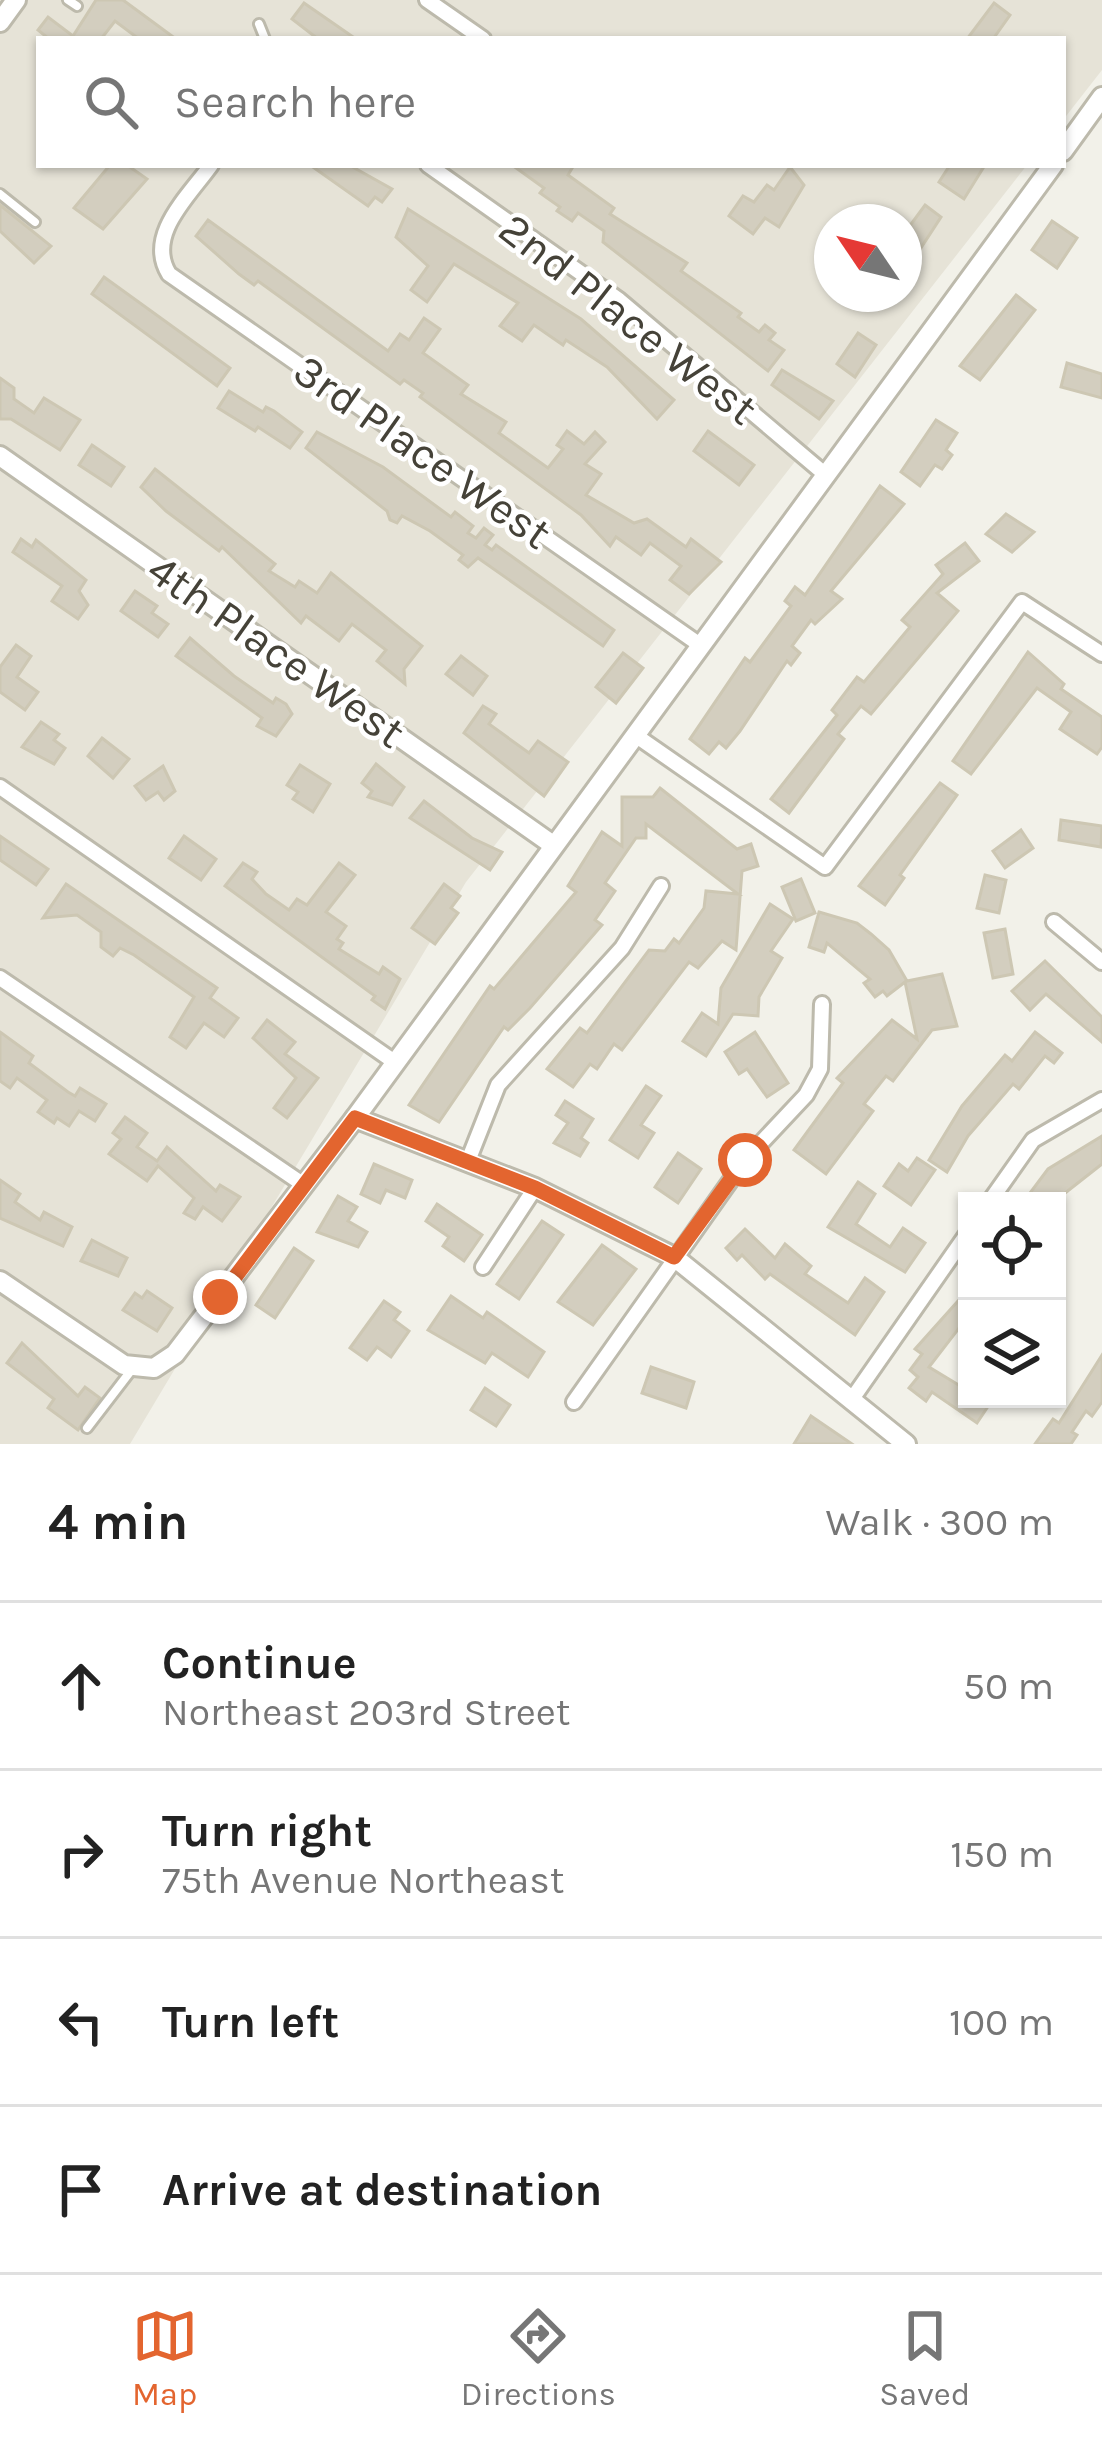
<!DOCTYPE html>
<meta charset="utf-8">
<style>
body{margin:0;font-family:Karla,sans-serif;background:#f2f2f2;color:#222}
.controls{position:absolute;right:36px;bottom:36px;display:grid;overflow:hidden;border-radius:0px;box-shadow:0 3px 9px #0004}
.controls button{width:108px;height:108px;display:grid;place-items:center;padding:0;border:0;border-bottom:3px solid #e0e0e0;background:#fff;color:#222;font:60px sans-serif}
.compass{position:absolute;left:814px;top:204px;width:108px;height:108px;border-radius:50%;background:#fff;box-shadow:0 3px 9px #0004;rotate:305deg}
.stop{position:absolute;width:36px;height:36px;margin:-27px;border:9px solid #e3652f;border-radius:50%;background:#fff}
.stop.end{background:#e3652f;border-color:#fff;box-shadow:0 3px 12px #0008}
.list{margin:0;padding:0;list-style:none}
h2{display:flex;justify-content:space-between;align-items:center;height:156px;margin:0;padding:0 48px;font-size:51px}
h2 small{font-size:39px;font-weight:400;color:#767676}
.list li{display:grid;grid-template-columns:78px 1fr auto;gap:36px;align-items:center;box-sizing:border-box;height:168px;padding:0 48px;border-top:3px solid #e0e0e0}
.list b{display:block;font-size:45px;white-space:nowrap}
.list p{margin:0;font-size:39px;white-space:nowrap;color:#767676}
.list em{font-size:39px;font-style:normal;color:#767676}
.icon{flex:none;width:66px;height:66px;fill:none;stroke:currentColor;stroke-width:2;stroke-linecap:round;stroke-linejoin:round}
.map{position:relative;flex:none;width:1102px;height:1444px;overflow:hidden}
.search{position:absolute;background:#fff;box-shadow:0 3px 9px #0004;left:36px;right:36px;top:36px;height:132px;display:flex;align-items:center;gap:30px;box-sizing:border-box;padding:0 42px;border-radius:0px;color:#767676;font-size:45px}
.sheet{height:828px;background:#fff}
nav{display:flex;justify-content:space-around;align-items:center;box-sizing:border-box;height:168px;border-top:3px solid #e0e0e0;background:#fff;font-size:33px;color:#767676}
nav a{display:grid;justify-items:center;gap:6px}
nav .on{color:#e3652f}
.map>svg:first-child{display:block}
</style>
<div class="map">
<svg width="1102" height="1444" viewBox="0 0 1102 1444">
<rect width="100%" height="100%" fill="#f2f1e9"/>
<path fill="#e6e3d7" fill-rule="evenodd" d="M0,0H1102V70L1063,120V39H39V165H1027L466,882L130,1444H0ZM832,222H904V294H832Z"/>
<g fill="#d3cebf" stroke="#cdc7b3" stroke-width="3">
<path d="M96,0H123L176,39H139L115,21L101,39H49L38,30L48,17L73,36Z"/>
<path d="M304,3L356,39H318L292,19Z"/>
<path d="M994,3L1010,15L993,39H967Z"/>
<path d="M110,165H127L147,179L103,229L74,208Z"/>
<path d="M310,165H349L392,189L382,202L375,197L368,206Z"/>
<path d="M512,165H574L568,175L614,208L610,214L687,263L681,271L741,313L738,317L759,332L765,325L775,333L769,340L784,350L768,371L603,242L604,231L578,213L572,221L557,211L560,207L540,193L544,188Z"/>
<path d="M950,165H985L964,199L939,182Z"/>
<path d="M790,167L804,185L779,227L765,218L753,234L729,216L743,196L754,202L767,185L774,190Z"/>
<path d="M0,205L51,246L34,263L0,231Z"/>
<path d="M925,205L941,217L904,274V223L909,227Z"/>
<path d="M408,209L581,319L674,400L657,419L607,367L566,340L563,345L534,325L522,341L500,326L518,303L454,264L427,302L411,290L428,266L396,237Z"/>
<path d="M208,220L388,351L400,334L409,340L424,318L440,329L423,353L468,385L461,394L506,422L499,433L548,468L563,449L557,445L567,431L584,444L595,432L605,442L585,464L601,474L586,495L634,523L647,519L686,547L691,539L721,562L689,594L670,580L681,566L650,543L641,555L616,537L610,546L581,515L420,397L423,393L404,380L400,384L258,281L254,285L239,274L196,236Z"/>
<path d="M1052,221L1077,238L1057,268L1032,250Z"/>
<path d="M104,277L230,368L217,386L92,294Z"/>
<path d="M1016,295L1035,310L980,380L960,366Z"/>
<path d="M858,333L876,345L855,377L837,364Z"/>
<path d="M1067,363L1102,374V398L1061,387Z"/>
<path d="M782,370L833,401L819,419L772,385Z"/>
<path d="M0,378L14,388V399L34,413L44,398L80,420L60,450L11,419H0Z"/>
<path d="M229,391L263,412L266,407L274,411L302,432L290,448L258,427L255,431L218,408Z"/>
<path d="M936,420L957,433L946,450L952,455L942,469L935,465L920,486L901,472Z"/>
<path d="M708,431L754,465L739,485L694,451Z"/>
<path d="M317,432L383,467L451,517L455,512L473,526L468,533L476,538L484,528L493,535L485,545L492,550L496,545L614,630L603,646L478,558L468,567L459,560L463,555L430,531L402,516L397,523L390,520L387,511L306,448Z"/>
<path d="M92,445L124,467L111,486L79,465Z"/>
<path d="M155,469L275,564L269,571L295,587L299,581L317,593L331,573L422,646L404,669L405,684L377,661L386,650L352,624L339,641L306,616L301,623L222,547L219,551L166,511L141,487Z"/>
<path d="M880,486L904,504L831,591L842,599L815,624L811,620L792,646L800,653L791,665L787,661L740,731L726,748L719,742L709,754L690,739L745,658L750,662L791,606L785,601L795,587L805,595Z"/>
<path d="M1006,514L1034,532L1012,552L986,534Z"/>
<path d="M21,539L32,547L36,540L86,580L79,591L88,605L78,619L52,601L62,586L13,552Z"/>
<path d="M965,543L979,561L937,593L958,611L871,714L861,706L838,734L844,739L789,813L771,799L837,715L832,710L857,677L864,682L910,627L902,620L943,574L936,565Z"/>
<path d="M135,591L157,606L152,613L168,624L158,637L121,611Z"/>
<path d="M190,638L234,676L273,703L276,698L286,704L292,714L276,736L257,726L262,718L176,656Z"/>
<path d="M16,645L31,656L17,677L38,692L25,710L0,692V667Z"/>
<path d="M1028,652L1064,684L1061,689L1102,717V747L1097,754L1060,729L1071,712L1037,688L971,774L953,761Z"/>
<path d="M623,653L643,668L616,703L596,687Z"/>
<path d="M461,656L487,676L473,695L446,674Z"/>
<path d="M483,706L496,714L489,724L529,753L538,741L568,762L544,796L464,733Z"/>
<path d="M41,722L59,734L54,740L65,748L54,764L22,747Z"/>
<path d="M102,738L129,759L113,778L88,756Z"/>
<path d="M376,764L404,787L392,805L368,797L372,791L362,783Z"/>
<path d="M300,765L330,784L313,812L293,799L298,792L287,785Z"/>
<path d="M163,766L175,791L164,800L158,792L146,800L135,786Z"/>
<path d="M940,783L957,795L900,875L904,878L885,905L859,886Z"/>
<path d="M660,788L737,849L751,844L758,866L742,871L736,950L722,941L698,968L689,962L622,1050L614,1044L597,1069L590,1064L573,1087L547,1069L580,1028L587,1033L649,950L665,951L674,939L679,943L704,908L706,891L738,894L646,824V838H636L605,883L615,891L595,920L602,925L530,1008L508,1030L504,1027L439,1122L409,1105L490,986L494,989L576,892L568,886L602,832L622,846V797H653Z"/>
<path d="M424,801L472,838L502,852L490,870L410,818Z"/>
<path d="M1061,820L1102,826L1101,847L1059,840Z"/>
<path d="M1021,830L1033,848L1005,868L993,851Z"/>
<path d="M0,836L48,869L36,885L0,860Z"/>
<path d="M184,836L216,859L201,880L169,858Z"/>
<path d="M243,863L257,872L252,879L266,894L289,910L297,899L307,905L339,863L355,875L326,912L346,926L337,939L343,943L339,949L379,974L383,967L400,979L385,1009L372,1000L375,996L225,886Z"/>
<path d="M985,875L1006,880L999,913L977,908Z"/>
<path d="M801,879L815,913L796,921L782,887Z"/>
<path d="M66,884L217,988L210,998L238,1018L224,1037L204,1023L186,1048L170,1037L194,997L134,955L120,948L113,956L101,947V932L77,915L43,918Z"/>
<path d="M444,884L460,896L451,908L458,913L435,944L412,928Z"/>
<path d="M770,904L793,919L771,951L782,958L759,997L758,1016L733,1014L706,1056L683,1041L702,1013L718,1024L721,988Z"/>
<path d="M819,912L857,923L871,934L889,950L907,981L942,974L957,1026L932,1030L893,1081L886,1076L864,1104L873,1111L826,1174L794,1150L843,1083L837,1078L892,1020L917,1039L905,982L887,996L883,991L875,997L864,983L870,979L827,943L824,952L809,947Z"/>
<path d="M1005,929L1013,974L993,978L984,933Z"/>
<path d="M1045,961L1102,1017V1042L1046,994L1030,1010L1012,991Z"/>
<path d="M267,1020L295,1042L285,1054L318,1078L287,1118L274,1108L296,1078L253,1038Z"/>
<path d="M0,1032L33,1056L29,1063L68,1092L75,1096L80,1088L106,1104L95,1121L79,1111L69,1126L57,1118L54,1123L38,1112L47,1100L17,1078L10,1088L0,1081Z"/>
<path d="M755,1032L788,1083L767,1097L747,1069L739,1074L725,1052Z"/>
<path d="M1035,1032L1062,1053L1054,1063L1045,1056L1019,1089L1013,1084L968,1136L947,1172L929,1160L962,1106L1005,1055L1012,1061Z"/>
<path d="M646,1086L661,1096L641,1125L654,1133L638,1158L610,1140Z"/>
<path d="M565,1101L593,1119L581,1138L588,1143L580,1156L554,1143L568,1123L556,1115Z"/>
<path d="M125,1117L147,1133L137,1147L157,1161L167,1147L216,1191L220,1185L240,1197L222,1221L203,1207L195,1219L184,1213L194,1198L158,1166L147,1181L109,1154L121,1139L113,1133Z"/>
<path d="M1102,1136V1164L1055,1201H1024L1048,1169Z"/>
<path d="M678,1153L701,1169L678,1203L655,1187Z"/>
<path d="M917,1158L935,1170L911,1205L884,1186L899,1164L908,1171Z"/>
<path d="M374,1164L412,1180L405,1198L386,1190L380,1203L361,1194Z"/>
<path d="M0,1180L20,1194L15,1202L40,1220L44,1212L72,1227L63,1246L0,1218Z"/>
<path d="M858,1182L875,1194L856,1224L890,1247L903,1228L925,1243L905,1272L828,1227Z"/>
<path d="M338,1196L357,1207L348,1221L367,1232L358,1247L317,1232Z"/>
<path d="M437,1204L482,1235L464,1261L443,1246L449,1237L426,1221Z"/>
<path d="M542,1221L563,1235L519,1299L497,1284Z"/>
<path d="M745,1229L775,1258L785,1244L811,1266L805,1274L848,1303L865,1278L884,1292L855,1335L770,1274L765,1279L742,1255L737,1260L726,1248Z"/>
<path d="M92,1240L127,1258L118,1276L81,1261Z"/>
<path d="M602,1245L636,1269L593,1325L558,1302Z"/>
<path d="M294,1248L313,1261L275,1318L256,1305Z"/>
<path d="M147,1291L172,1308L157,1331L123,1310L135,1293L142,1298Z"/>
<path d="M967,1291V1334L959,1328L929,1367L967,1390V1399L989,1405L977,1423L932,1392L926,1401L909,1388L918,1377L910,1370L922,1354L915,1349Z"/>
<path d="M451,1296L483,1318L487,1312L544,1352L528,1377L492,1353L485,1363L428,1330Z"/>
<path d="M384,1301L400,1312L394,1320L409,1331L391,1357L377,1347L367,1360L350,1348Z"/>
<path d="M22,1343L78,1396L85,1387L100,1398L78,1430L48,1408L54,1399L7,1363Z"/>
<path d="M1102,1355V1402L1092,1416L1086,1411L1072,1432L1077,1435L1071,1444H1035L1053,1419L1059,1423Z"/>
<path d="M651,1367L694,1382L686,1408L642,1393Z"/>
<path d="M485,1388L510,1405L496,1426L471,1410Z"/>
<path d="M811,1416L852,1444H794Z"/>
</g>
<g fill="none" stroke-linecap="round" stroke-linejoin="round">
<g stroke="#bdbaac" stroke-width="14">
<g id="service">
<path d="M68,0L77,6"/>
<path d="M259,24L265,39"/>
<path d="M0,194L35,222"/>
<path d="M87,1428L133,1368"/>
</g>
</g>
<g stroke="#bdbaac" stroke-width="20">
<g id="minor">
<path d="M427,0L483,39"/>
<path d="M211,165C189,196 145,235 169,274L700,645"/>
<path d="M428,165L619,300L827,476"/>
<path d="M635,735L825,867L1022,602L1102,654"/>
<path d="M0,787L396,1063"/>
<path d="M1054,922L1102,962"/>
<path d="M0,978L304,1185"/>
<path d="M468,1161L498,1085L622,948L661,886"/>
<path d="M990,1201L1033,1140L1102,1100"/>
<path d="M483,1267L535,1188"/>
<path d="M852,1399L967,1234"/>
<path d="M574,1402L745,1160L806,1095L820,1069L822,1004"/>
</g>
</g>
<g stroke="#bdbaac" stroke-width="24">
<g id="tertiary">
<path d="M0,22L16,0"/>
<path d="M1063,151L1102,97"/>
<path d="M0,456L553,845"/>
<path d="M355,1118L535,1188L674,1257L906,1444"/>
<path d="M0,1281L124,1365L154,1368L175,1354L355,1118L1053,165"/>
</g>
</g>
<use href="#service" stroke="#fff" stroke-width="8"/>
<use href="#minor" stroke="#fff" stroke-width="14"/>
<use href="#tertiary" stroke="#fff" stroke-width="18"/>
</g>
<g fill="none" stroke-linecap="round" stroke-linejoin="round">
<path stroke="#e3652f" stroke-width="15" d="M220,1297L355,1118L535,1188L674,1257L745,1160"/>
</g>
<g text-anchor="middle" stroke-width="9" stroke-linejoin="round" paint-order="stroke">
<g font-size="45" fill="#454238" stroke="#fff">
<text transform="translate(629 318) rotate(38)" y="16">2nd Place West</text>
<text transform="translate(423 451) rotate(35)" y="16">3rd Place West</text>
<text transform="translate(277 650) rotate(35)" y="16">4th Place West</text>
</g>
</g>
</svg>
<div class="controls">
<button><svg class="icon" aria-label="locate" viewBox="0 0 24 24"><circle cx="12" cy="12" r="6"/><path d="M12 2v4M12 18v4M2 12h4M18 12h4"/></svg></button>
<button><svg class="icon" aria-label="layers" viewBox="0 0 24 24"><path d="M12 4l9 5-9 5-9-5zM3 14l9 5 9-5"/></svg></button>
</div>
<svg class="compass" viewBox="-18 -18 36 36"><path d="M0-13l5 13h-10z" fill="#e53935"/><path d="M0 13l5-13h-10z" fill="#767676"/></svg>
<div class="stop" style="left:745px;top:1160px"></div>
<div class="stop end" style="left:220px;top:1297px"></div>
<div class="search"><svg class="icon" aria-label="search" viewBox="0 0 24 24"><circle cx="10" cy="10" r="6"/><path d="M15 15l6 6"/></svg>Search here</div>
</div>
<section class="sheet">
<h2>4 min<small>Walk · 300 m</small></h2>
<ul class="list">
<li><svg class="icon" aria-label="ahead" viewBox="0 0 24 24"><path d="M12 20V5M6 11l6-6 6 6"/></svg><div><b>Continue</b><p>Northeast 203rd Street</p></div><em>50 m</em></li>
<li><svg class="icon" aria-label="right" viewBox="0 0 24 24"><path d="M7 20v-9h11M14 6l5 5-5 5"/></svg><div><b>Turn right</b><p>75th Avenue Northeast</p></div><em>150 m</em></li>
<li><svg class="icon" aria-label="left" viewBox="0 0 24 24"><path d="M17 20v-9H6M10 6l-5 5 5 5"/></svg><div><b>Turn left</b></div><em>100 m</em></li>
<li><svg class="icon" aria-label="arrive" viewBox="0 0 24 24"><path d="M6 21V4h12l-3 4 3 4H6"/></svg><div><b>Arrive at destination</b></div></li>
</ul>
</section>
<nav>
<a class="on"><svg class="icon" aria-label="map" viewBox="0 0 24 24"><path d="M3 6l6-2 6 2 6-2v14l-6 2-6-2-6 2zM9 4v14M15 6v14"/></svg>Map</a>
<a><svg class="icon" aria-label="directions" viewBox="0 0 24 24"><path d="M12 3l9 9-9 9-9-9zM9 14v-3h6M13 9l2 2-2 2"/></svg>Directions</a>
<a><svg class="icon" aria-label="saved" viewBox="0 0 24 24"><path d="M7 4h10v16l-5-4-5 4z"/></svg>Saved</a>
</nav>
